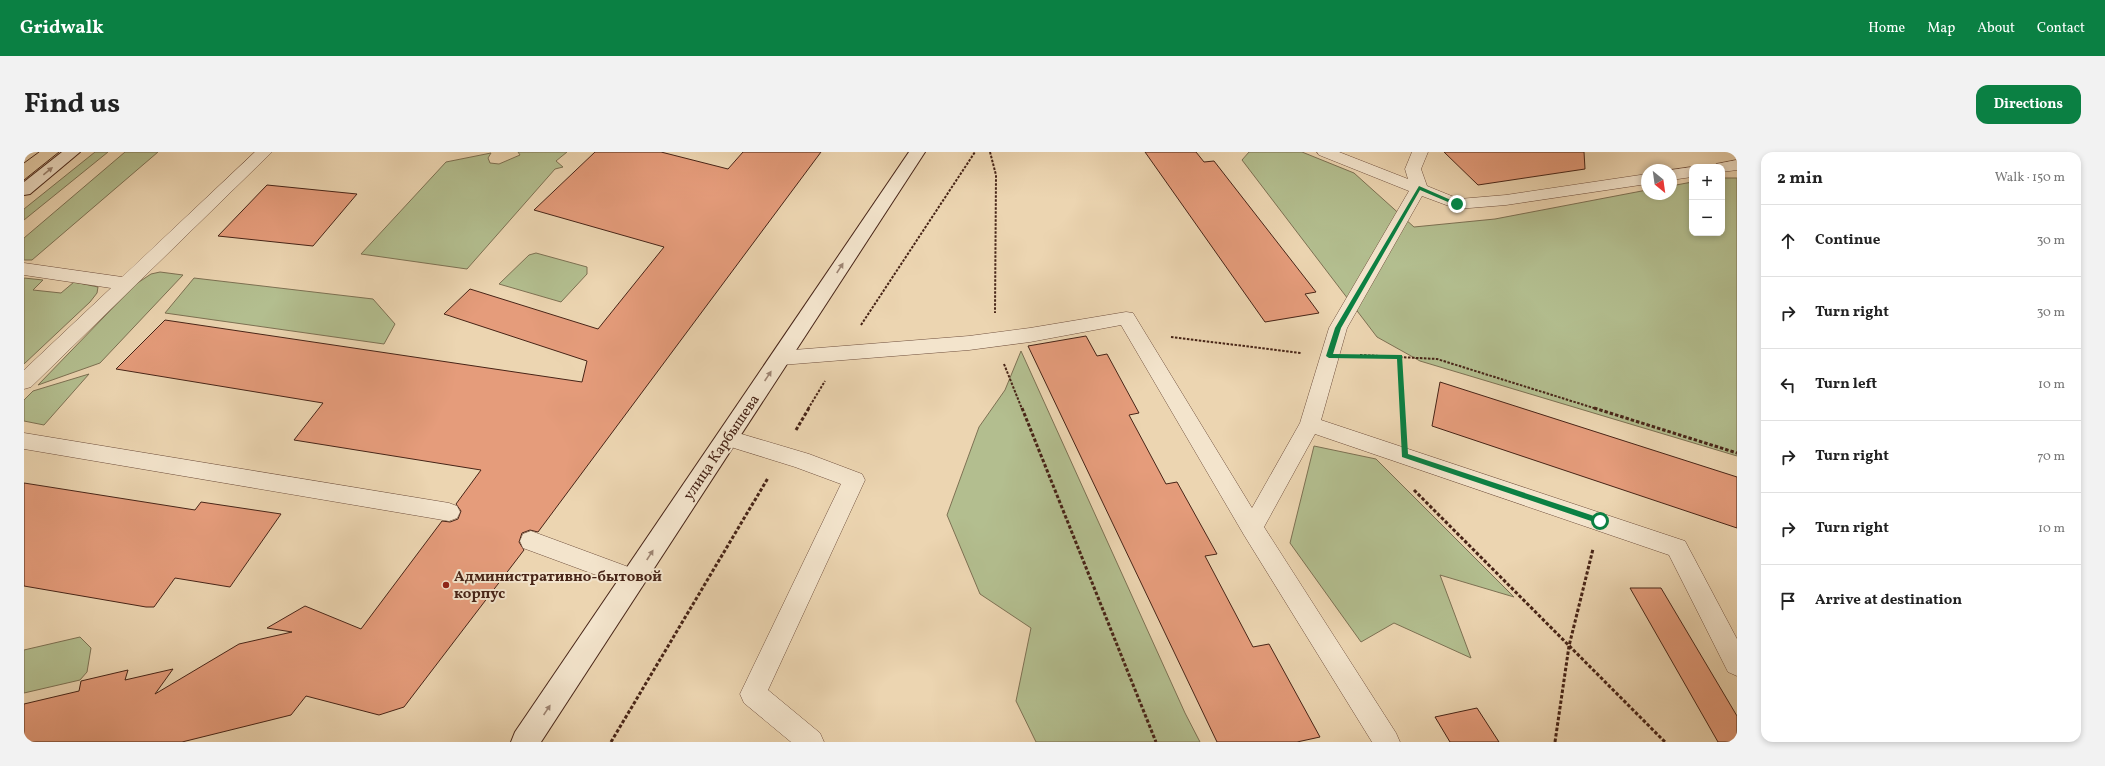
<!DOCTYPE html>
<meta charset="utf-8">
<style>
body{margin:0;font-family:Vollkorn,serif;background:#f2f2f2;color:#222}
.controls{position:absolute;right:12px;top:12px;display:grid;overflow:hidden;border-radius:8px;box-shadow:0 2px 6px #0003}
.controls button{width:36px;height:36px;display:grid;place-items:center;padding:0;border:0;border-bottom:1px solid #e0e0e0;background:#fff;color:#222;font:20px sans-serif}
.compass{position:absolute;left:1617px;top:12px;width:36px;height:36px;border-radius:50%;background:#fff;box-shadow:0 2px 6px #0003;rotate:151deg}
.stop{position:absolute;width:12px;height:12px;margin:-9px;border:3px solid #0b8043;border-radius:50%;background:#fff}
.stop.end{background:#0b8043;border-color:#fff;box-shadow:0 1px 4px #0008}
.list{margin:0;padding:0;list-style:none}
h2{display:flex;justify-content:space-between;align-items:center;height:52px;margin:0;padding:0 16px;font-size:17px}
h2 small{font-size:13px;font-weight:400;color:#767676}
.list li{display:grid;grid-template-columns:26px 1fr auto;gap:12px;align-items:center;box-sizing:border-box;height:72px;padding:0 16px;border-top:1px solid #e0e0e0}
.list b{display:block;font-size:15px;white-space:nowrap}
.list em{font-size:13px;font-style:normal;color:#767676}
.icon{flex:none;width:22px;height:22px;fill:none;stroke:currentColor;stroke-width:2;stroke-linecap:round;stroke-linejoin:round}
.map{position:relative;flex:none;width:1713px;height:590px;overflow:hidden;border-radius:12px}
header{display:flex;align-items:center;gap:24px;box-sizing:border-box;height:56px;padding:0 20px;background:#0b8043;color:#fff}
header strong{font-size:19px}
nav{display:flex;gap:22px;margin-inline-start:auto;font-size:14px}
.intro{display:flex;align-items:center;justify-content:space-between;box-sizing:border-box;height:96px;padding:0 24px}
h1{margin:0;font-size:28px}
.button{padding:10px 18px;border-radius:12px;background:#0b8043;color:#fff;font-size:14px;font-weight:700}
main{display:flex;gap:24px;padding:0 24px}
aside{flex:1;background:#fff;border-radius:12px;box-shadow:0 2px 6px #0003}
.map>svg:first-child{display:block}
</style>
<header>
<strong>Gridwalk</strong>
<nav><a>Home</a><a>Map</a><a>About</a><a>Contact</a></nav>
</header>
<div class="intro"><h1>Find us</h1><a class="button">Directions</a></div>
<main>
<div class="map">
<svg width="1713" height="590" viewBox="0 0 1713 590">
<rect width="100%" height="100%" fill="#ecd5b1"/>
<filter id="stains"><feTurbulence type="fractalNoise" baseFrequency=".005" numOctaves="4"/><feColorMatrix values="0 0 0 0 .2 0 0 0 0 .09 0 0 0 0 .02 0 0 0 .5 -.17"/></filter>
<radialGradient id="worn" r=".72"><stop offset=".6" stop-color="#630" stop-opacity="0"/><stop offset="1" stop-color="#630" stop-opacity=".3"/></radialGradient>
<g fill="#b3be8f" stroke="#7d7153">
<path d="M71,0H84L0,68V57Z"/>
<path d="M101,0H134L8,108H0V86Z"/>
<path d="M494,0H543L532,9L539,15L531,17L443,117L337,102L422,10L467,1L464,6L466,11L475,12L496,3Z"/>
<path d="M1225,0H1278L1330,21L1390,75L1471,67L1623,38V42H1647V34L1668,30V81H1698V26H1713V304L1396,209L1353,185L1218,8Z"/>
<path d="M512,101L563,115V122L537,150L475,132L505,103Z"/>
<path d="M136,120L159,123L76,211L14,233L112,132L127,122Z"/>
<path d="M0,126L19,128L9,138L37,141L50,130L74,135L73,141L66,150L0,212Z"/>
<path d="M170,126L349,147L371,172L360,192L141,161Z"/>
<path d="M997,199L1161,561L1176,590H1012L992,549L1007,476L956,442L923,363L955,275L981,238Z"/>
<path d="M65,222L20,273L0,269V248L9,239Z"/>
<path d="M1290,294L1352,307L1490,445L1416,423L1447,506L1370,471L1337,490L1266,391Z"/>
<path d="M56,485L67,496L63,520L56,528L0,541V498Z"/>
</g>
<g fill="#e59c7b" stroke="#472417">
<path d="M571,0H637L704,17L719,0H797L514,380L506,378L498,381L495,390L500,398L380,555L355,563L282,544L267,563L158,590H0V552L55,539L57,529L104,518L101,528L149,517L131,542L215,492L268,480L243,476L281,454L337,477L418,369L426,370L434,367L437,359L432,352L457,318L270,288L299,251L92,217L141,168L558,230L563,209L420,162L446,137L574,177L640,95L510,58Z"/>
<path d="M1121,0H1172L1180,10L1190,9L1292,140L1281,142L1295,161L1241,170Z"/>
<path d="M1420,0H1560L1561,17L1454,33Z"/>
<path d="M243,33L333,42L289,94L194,84Z"/>
<path d="M1062,184L1073,204L1083,202L1115,261L1105,263L1142,332L1153,330L1193,402L1181,404L1229,495L1245,492L1296,585L1273,590H1193L1004,194Z"/>
<path d="M1416,230L1713,325V376L1408,274Z"/>
<path d="M0,331L171,358L177,350L257,362L206,435L151,426L130,455H122L0,434Z"/>
<path d="M1606,436H1637L1713,564V590H1694Z"/>
<path d="M1453,556L1475,590H1426L1411,565Z"/>
</g>
<g fill="none" stroke-linecap="round" stroke-linejoin="round">
<g stroke="#70503e" stroke-width="1">
<g id="service">
<path d="M231,0H248L7,235L0,237V218L87,136L0,123V111L98,125Z"/>
<path d="M1293,0H1315L1384,27L1381,17L1388,0H1404L1397,17L1403,34L1435,47L1482,43L1623,22V32L1482,53L1433,57L1398,44L1323,176L1297,268L1661,389L1713,487V524L1704,520L1645,403L1291,282L1240,375L1372,581L1376,590H1348L1220,383L1097,173L1006,190L945,198L757,213L750,211L747,206L750,201L757,199L945,184L1006,176L1102,160L1109,161L1228,356L1276,271L1305,176L1385,39L1295,3Z"/>
<path d="M1713,8V18L1698,20V15H1690L1692,12Z"/>
<path d="M1668,15V25L1647,28V18Z"/>
<path d="M704,278L785,302L838,322L841,328L744,538L796,581L800,590H767L720,551L716,542L817,332L771,315L697,292L694,286L697,280Z"/>
<path d="M0,281L425,351L433,354L436,360L433,366L425,369L0,297Z"/>
<path d="M507,379L618,420L622,427L618,434L610,437L499,396L496,389L499,382Z"/>
</g>
</g>
<g stroke="#472417" stroke-width="2">
<g id="secondary">
<path d="M38,0H56L6,42L0,43V30Z"/>
<path d="M885,0H901L517,590H487L491,580Z"/>
</g>
</g>
<g stroke="#472417" stroke-width="2" stroke-dasharray="2.5 1.5" stroke-linecap="butt">
<path d="M966,0L972,23L971,161"/>
<path d="M837,173L951,0"/>
<path d="M1147,185L1277,201"/>
<path d="M1336,203L1413,207L1573,257"/>
<path d="M1376,204L1378,257"/>
<path d="M980,212L998,257"/>
<path d="M784,257L801,229"/>
</g>
<g stroke="#472417" stroke-width="3" stroke-dasharray="3.5 2" stroke-linecap="butt">
<path d="M998,256L1132,590"/>
<path d="M1378,256L1379,276"/>
<path d="M1570,256L1713,301"/>
<path d="M772,278L785,256"/>
<path d="M1390,338L1641,590"/>
<path d="M587,590L744,326"/>
<path d="M1531,590L1545,494L1569,397"/>
</g>
<use href="#service" fill="#f3e4cc" fill-rule="evenodd"/>
<use href="#secondary" fill="#f3e4cc" fill-rule="evenodd"/>
<g stroke="#472417" stroke-width="1">
<path d="M0,11L15,0"/>
<path d="M0,28L35,0"/>
</g>
</g>
<defs><path id="oneway-solid" d="M-6-.8H1V-3.2L6.5 0L1 3.2V.8H-6Z"/></defs>
<g fill="#9d8472">
<use href="#oneway-solid" transform="translate(24 19) rotate(-39)"/>
<use href="#oneway-solid" transform="translate(816 116) rotate(-57)"/>
<use href="#oneway-solid" transform="translate(744 224) rotate(-56)"/>
<use href="#oneway-solid" transform="translate(626 403) rotate(-57)"/>
<use href="#oneway-solid" transform="translate(523 558) rotate(-56)"/>
</g>
<path fill="#0b8043" d="M1395,34L1436,52L1431,53L1396,38L1317,176L1309,202L1378,203L1384,302L1579,367V371L1576,372L1378,305L1373,207L1305,206L1302,204L1311,176Z"/>
<circle fill="#8f2418" stroke="#f3e4cc" stroke-width="1.5" cx="422" cy="433" r="4"/>
<g text-anchor="middle" stroke-width="4" stroke-linejoin="round" paint-order="stroke">
<g font-size="15" fill="#472417" stroke="#f3e4cc">
<text transform="translate(697 295) rotate(-56)" y="5">улица Карбышева</text>
</g>
<g font-size="15" font-weight="bold" fill="#472417" stroke="#f3e4cc" text-anchor="start">
<text x="430" y="429">Административно-бытовой<tspan x="430" dy="17">корпус</tspan></text>
</g>
</g>
<rect width="100%" height="100%" filter="url(#stains)"/>
<rect width="100%" height="100%" fill="url(#worn)"/>
</svg>
<div class="controls">
<button>+</button>
<button>−</button>
</div>
<svg class="compass" viewBox="-18 -18 36 36"><path d="M0-13l5 13h-10z" fill="#e53935"/><path d="M0 13l5-13h-10z" fill="#767676"/></svg>
<div class="stop" style="left:1576px;top:369px"></div>
<div class="stop end" style="left:1433px;top:52px"></div>
</div>
<aside>
<h2>2 min<small>Walk · 150 m</small></h2>
<ul class="list">
<li><svg class="icon" aria-label="ahead" viewBox="0 0 24 24"><path d="M12 20V5M6 11l6-6 6 6"/></svg><div><b>Continue</b></div><em>30 m</em></li>
<li><svg class="icon" aria-label="right" viewBox="0 0 24 24"><path d="M7 20v-9h11M14 6l5 5-5 5"/></svg><div><b>Turn right</b></div><em>30 m</em></li>
<li><svg class="icon" aria-label="left" viewBox="0 0 24 24"><path d="M17 20v-9H6M10 6l-5 5 5 5"/></svg><div><b>Turn left</b></div><em>10 m</em></li>
<li><svg class="icon" aria-label="right" viewBox="0 0 24 24"><path d="M7 20v-9h11M14 6l5 5-5 5"/></svg><div><b>Turn right</b></div><em>70 m</em></li>
<li><svg class="icon" aria-label="right" viewBox="0 0 24 24"><path d="M7 20v-9h11M14 6l5 5-5 5"/></svg><div><b>Turn right</b></div><em>10 m</em></li>
<li><svg class="icon" aria-label="arrive" viewBox="0 0 24 24"><path d="M6 21V4h12l-3 4 3 4H6"/></svg><div><b>Arrive at destination</b></div></li>
</ul>
</aside>
</main>
